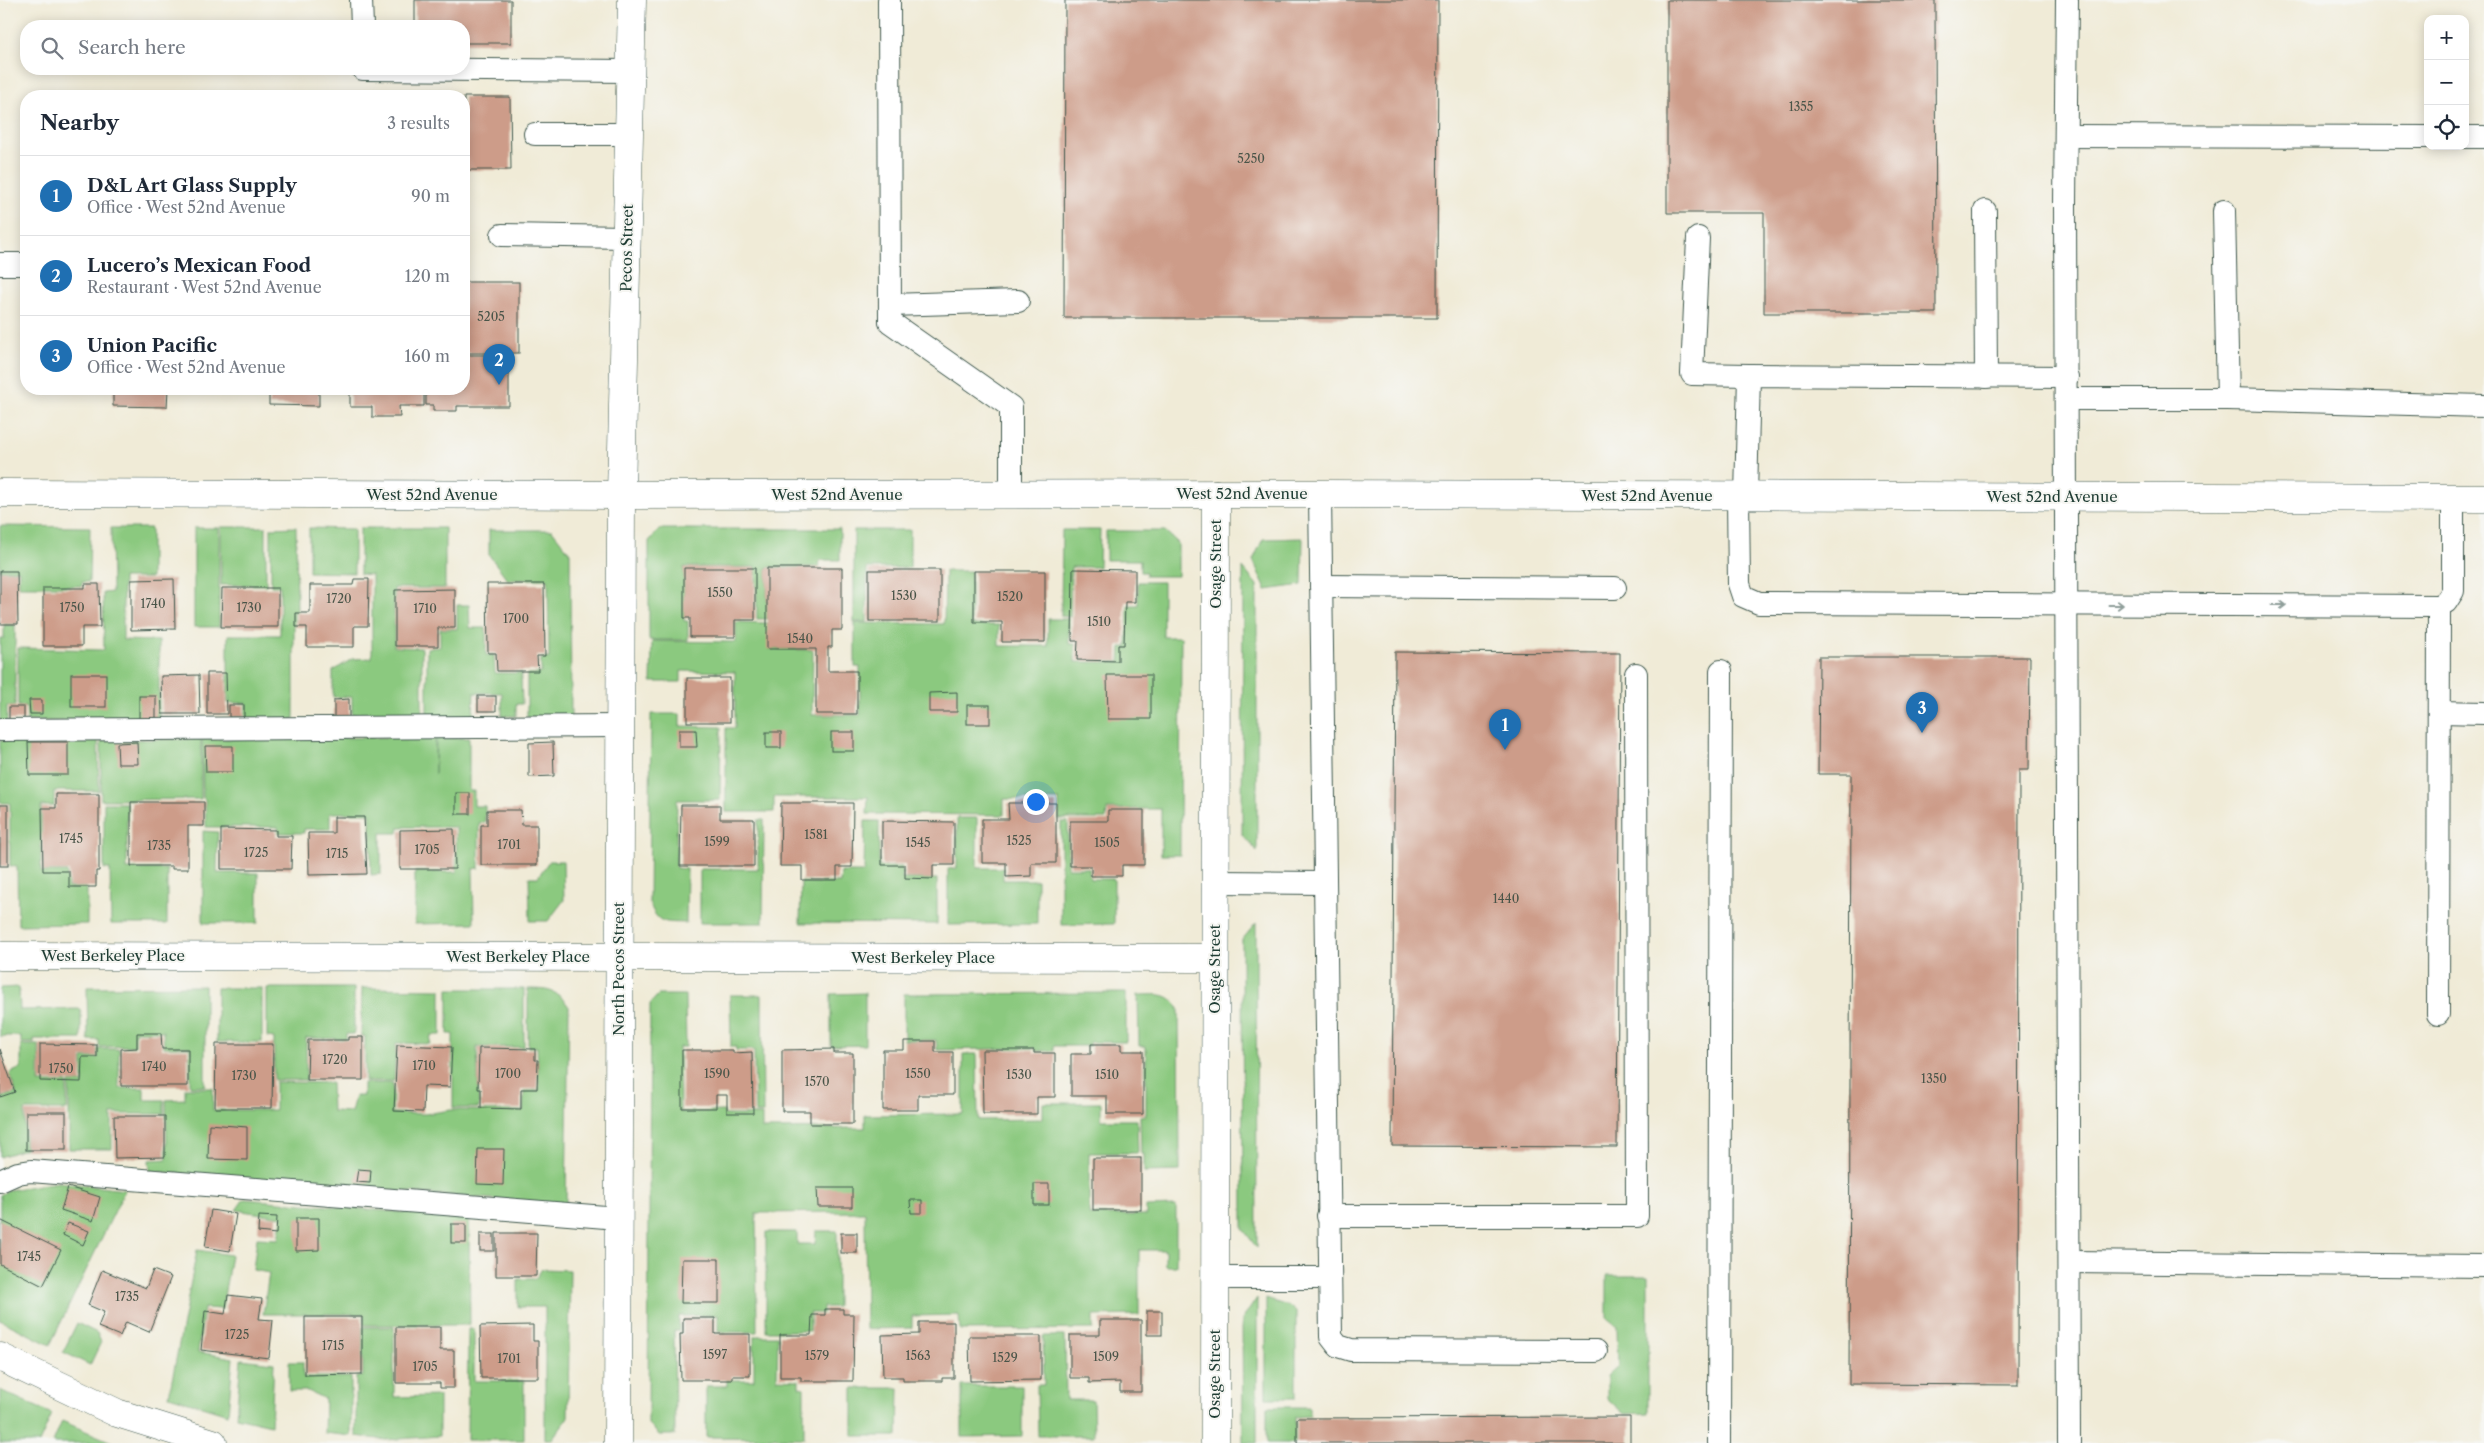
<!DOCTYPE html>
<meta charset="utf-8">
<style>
body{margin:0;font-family:"Libre Caslon Text",serif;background:#f2f2f3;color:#1f2937}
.controls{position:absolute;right:15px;top:15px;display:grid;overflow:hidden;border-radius:10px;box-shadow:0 2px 12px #0003}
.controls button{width:45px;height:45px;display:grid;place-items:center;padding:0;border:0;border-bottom:1px solid #e0e1e3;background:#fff;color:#1f2937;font:25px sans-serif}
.you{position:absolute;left:1035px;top:801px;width:18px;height:18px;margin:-12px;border:4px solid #fff;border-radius:50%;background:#1a73e8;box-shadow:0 0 0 8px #1a73e833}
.badge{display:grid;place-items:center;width:32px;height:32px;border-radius:50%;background:#1f6fb2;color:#fff;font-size:16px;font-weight:700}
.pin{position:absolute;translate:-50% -41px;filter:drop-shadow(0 1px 2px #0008)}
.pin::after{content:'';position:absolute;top:26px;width:18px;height:15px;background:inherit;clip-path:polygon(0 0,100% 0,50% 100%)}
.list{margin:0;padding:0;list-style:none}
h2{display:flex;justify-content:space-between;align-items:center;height:65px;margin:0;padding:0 20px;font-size:21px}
h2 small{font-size:16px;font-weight:400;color:#747a83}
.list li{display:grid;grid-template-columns:32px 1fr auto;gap:15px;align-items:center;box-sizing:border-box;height:80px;padding:0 20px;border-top:1px solid #e0e1e3}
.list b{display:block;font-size:19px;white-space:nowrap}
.list p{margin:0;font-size:16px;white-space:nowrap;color:#747a83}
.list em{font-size:16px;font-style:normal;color:#747a83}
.icon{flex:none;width:28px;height:28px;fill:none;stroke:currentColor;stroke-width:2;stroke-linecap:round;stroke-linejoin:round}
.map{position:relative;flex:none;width:2484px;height:1443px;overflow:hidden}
.search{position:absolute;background:#fff;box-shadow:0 2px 12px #0003;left:20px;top:20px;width:450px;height:55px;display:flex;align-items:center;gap:12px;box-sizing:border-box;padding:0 18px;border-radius:20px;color:#747a83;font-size:19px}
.panel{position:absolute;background:#fff;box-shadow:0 2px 12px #0003;left:20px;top:90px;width:450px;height:305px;border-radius:20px}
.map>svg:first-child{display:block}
</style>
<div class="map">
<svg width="2484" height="1443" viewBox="0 0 2484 1443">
<rect width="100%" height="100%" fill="#f6f6f2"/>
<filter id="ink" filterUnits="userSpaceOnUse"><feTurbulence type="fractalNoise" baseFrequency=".02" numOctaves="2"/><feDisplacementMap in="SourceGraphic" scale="10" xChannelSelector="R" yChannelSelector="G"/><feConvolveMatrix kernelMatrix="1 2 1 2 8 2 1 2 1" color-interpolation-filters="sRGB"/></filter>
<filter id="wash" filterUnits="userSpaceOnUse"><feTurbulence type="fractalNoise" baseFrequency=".0096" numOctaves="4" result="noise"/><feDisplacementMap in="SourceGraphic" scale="20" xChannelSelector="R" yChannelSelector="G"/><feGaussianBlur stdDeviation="1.12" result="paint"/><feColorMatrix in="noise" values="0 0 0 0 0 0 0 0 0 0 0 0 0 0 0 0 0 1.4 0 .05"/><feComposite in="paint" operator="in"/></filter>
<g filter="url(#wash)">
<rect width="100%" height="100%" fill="#f0ebd7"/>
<g fill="#8bc97f" stroke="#55835a">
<path d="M0,526L90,527L89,582H82V586H19V570H0Z"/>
<rect x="221" y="527" width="45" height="58"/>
<path d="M296,527L297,612H294V719L246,720V703H228V635H280V586H271V528Z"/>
<path d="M111,528H151V578H123V640L159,641V721H27L26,706H18V648L104,650L103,593L112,592Z"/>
<rect x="194" y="528" width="25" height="99"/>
<path d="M309,528L354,529V573L309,572Z"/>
<path d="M360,528H445V588H394V647L422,648V717H352V697H333V671L352,659L372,658V575L360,574Z"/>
<path d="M660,529H840V560H820L819,567H767V619H757L756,567H684V621H688V640H649V541Z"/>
<path d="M489,530H552L570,553L571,717H527V674L541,673V659L549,658L548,579L508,580L489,555Z"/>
<path d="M854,530H910V568H867V622H854Z"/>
<path d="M1062,530H1100L1099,567H1071L1070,617L1061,616Z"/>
<path d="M1106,531H1165L1178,543V576H1146V572H1140V560H1106Z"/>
<path d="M1303,538L1302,585L1266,590L1253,560L1263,539Z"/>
<path d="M1243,568L1257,585V851L1242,835Z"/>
<path d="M945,571H971V625H999V646H1048V619H1069V644H1075V662H1120L1121,647H1127L1128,605H1138V582H1163V637H1181L1180,855H1161V809H1107L1106,819H1059V800L1004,799V815L867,814L868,797H774V812H726V728H735V672L681,671V682H651L652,641L736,642V622L768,623V649L813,650L812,715H860V667H855V623L944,624Z"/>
<path d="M457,605H469L470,628H486V655H494L495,673H521L522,704H516V716H502V693H474L473,717H427V648L440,647V629H457Z"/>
<path d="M4,625H15V706H7V722H0V638H4Z"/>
<path d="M651,714H680V726L721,727L720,800H677L676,868L687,869L686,923C664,922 658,925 649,902Z"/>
<path d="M435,737V774L436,738H469V791H474V806H485V822L479,823V868L473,869L474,923L415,924V872H457L456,827H399L398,833H381V874L371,875L370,813H330V829H304V833H279L278,827H206L205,799L203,798L202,739Z"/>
<path d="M201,739V799L101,800V740Z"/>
<path d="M98,740L99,791H54V806H41V872H67L68,888H87V924L18,925L17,866H10V803H0V741Z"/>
<path d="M104,803H127V869H167V924H111L110,869H104Z"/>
<path d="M957,818H977V868H1003V880H1037V924L948,925V869L957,868Z"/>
<path d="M758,820H764L763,923H700V869H758Z"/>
<path d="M865,821H879V867H902V879H937V924L800,923L801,882L840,883L841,872H864Z"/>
<path d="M1061,822H1068V868H1089L1090,879H1114V924L1061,925Z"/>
<path d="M203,831L218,832L217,873H258V923H203Z"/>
<path d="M549,861H563L564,900L548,921H530L529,877H538Z"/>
<path d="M1256,923L1257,1248L1243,1229L1242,940Z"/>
<path d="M205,986V1086H190V1047H164L163,1031H135V1046L99,1047V1040H88L87,987Z"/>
<path d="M19,987L20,1010L81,1009V1039H34V1043H21V1036H0V988Z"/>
<rect x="217" y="988" width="45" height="54"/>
<path d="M267,988H354V1034H346V1039L306,1038V1080H274V1038L267,1037Z"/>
<path d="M362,988L441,989V1035H431L430,1044L396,1043L394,1081H365V1036H361Z"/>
<path d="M448,989H524V1047H477L479,1108H453V1034H448Z"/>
<path d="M528,989C548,989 558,990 569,1007L566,1205L150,1171L149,1160L167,1159L166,1100L185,1099V1088H213V1110H275V1082L331,1083L332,1111L351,1112L355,1096H363V1083H393L392,1113L425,1114L451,1110L523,1111L524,1091L539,1090L537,1047H528Z"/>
<path d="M865,993V1045L831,1046V994Z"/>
<path d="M1126,993V1042H1090L1089,1046H1054V1051H1036L1035,1048L937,1050L936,1040H904V994Z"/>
<path d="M658,995H685L686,1047H679L680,1112L724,1111V1115H762V1129L865,1128V1115L963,1114V1054H977L978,1120L1043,1119V1103H1101V1120H1137L1138,1153H1089V1215H1146V1207L1176,1206V1266H1165V1250H1139V1315L1093,1316V1329L960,1330L959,1315L912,1316V1328L866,1329L865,1212L756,1213L757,1332H718V1315L679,1316V1331H674L675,1435H659L648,1424L650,1004Z"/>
<path d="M730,995H762L763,1113H755L754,1050H736V1047H731Z"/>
<path d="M1138,995C1157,995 1168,991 1179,1008L1180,1171L1144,1172V1154H1141L1140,1116L1146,1115V1046H1139Z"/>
<path d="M21,1045H39V1083H67V1110H25V1149L0,1157V1098L16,1093L10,1073L21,1068Z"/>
<path d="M98,1049H119V1088H144V1100H164V1114H112V1149H69V1083H83V1058H98Z"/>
<path d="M58,1182L125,1190L50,1345L0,1320V1195L9,1190Z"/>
<path d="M244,1199L469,1218L470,1325H364V1314H263L269,1273L253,1270L257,1238L278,1239L282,1217L236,1210Z"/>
<path d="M816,1231H837V1307H823V1313H810V1331H766V1232H797V1244H815Z"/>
<path d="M197,1250L231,1255L222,1309L204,1308L198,1352L233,1358L228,1414L169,1396Z"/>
<path d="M542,1269L570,1270L568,1417L552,1439H545V1307H518V1279H535Z"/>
<path d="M1607,1276H1648V1413L1624,1414L1607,1398V1376L1618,1366L1617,1327L1607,1319Z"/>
<path d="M1257,1298V1443H1243L1242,1320Z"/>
<path d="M1266,1299L1291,1307L1296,1312V1398H1266Z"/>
<path d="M77,1323L97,1333L101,1342L90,1365L63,1352Z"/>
<path d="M363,1327H394V1397L439,1396V1436L386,1440L356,1436V1377L363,1376Z"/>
<path d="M468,1329H474V1381H524V1440H467Z"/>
<path d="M754,1336H778L777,1379L799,1380V1387L804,1388V1438L706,1437V1386H727V1380H754Z"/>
<path d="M1043,1336H1065L1066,1400H1093L1094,1436H1038L1037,1385H1044Z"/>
<path d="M241,1359L274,1363L271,1425L236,1417Z"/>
<path d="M289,1362H303V1377H351V1436L324,1433L325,1399L308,1391H289Z"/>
<path d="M962,1386H1022V1436L962,1437Z"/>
<path d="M853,1388H899L898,1436H853Z"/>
<path d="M0,1390L52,1414L39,1443H0Z"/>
<path d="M1267,1407H1310V1416L1295,1417V1443H1267Z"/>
<path d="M62,1421L114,1443H53Z"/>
</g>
<g id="blocks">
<g fill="#cd9c89">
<path d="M415,0H511V43H464V26H415Z"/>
<path d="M1065,0H1438L1437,318H1064Z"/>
<path d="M1667,0H1935L1936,313H1764V213H1667Z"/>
<path d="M464,97H510L511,170H464Z"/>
<rect x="464" y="282" width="55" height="71"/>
<path d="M464,355H509V406H457V411H433V405H426V389H464Z"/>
<path d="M113,389H168L167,407L113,406Z"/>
<path d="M269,389H319V406L269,405Z"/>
<path d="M350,389H424V406H399L400,417H372V407H350Z"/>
<path d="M684,568H755V620H735V637H690V618H684Z"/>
<path d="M767,568H842V630H832V647H828V671H857V714H816V649H767Z"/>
<path d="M1073,569L1135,570V602H1125L1124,645H1118V661L1077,660L1078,641H1072Z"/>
<rect x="869" y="570" width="71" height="51"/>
<path d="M0,571H17L18,624H0Z"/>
<path d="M974,571H1045V642H1002V622H974Z"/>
<path d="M174,579L175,629L131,630V580Z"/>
<path d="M354,579H369L368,626H354V647H307V627H296V613H310V585H353Z"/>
<path d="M85,584H99L100,627H82V646H43V588H85Z"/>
<path d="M487,584H544L545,656H537L538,671H497L496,653H488Z"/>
<path d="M222,588H278V627H221Z"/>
<path d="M455,589V628H438V646H395V590Z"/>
<path d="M1395,652L1620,653L1617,1147L1392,1146Z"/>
<path d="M1819,657H2030L2029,770H2019L2018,1385L1849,1384L1851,774H1818Z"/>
<path d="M207,673H226L227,714H207Z"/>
<rect x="71" y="674" width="35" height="33"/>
<path d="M199,675L200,714H162L161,676Z"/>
<path d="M1107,675H1151V719H1108Z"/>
<rect x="687" y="678" width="43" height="44"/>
<path d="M957,692V712H929V693Z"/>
<rect x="139" y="696" width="17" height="22"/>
<rect x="478" y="696" width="18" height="15"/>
<path d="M349,699V717H334V700Z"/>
<path d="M29,700H42V714H30Z"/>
<rect x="229" y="705" width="15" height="12"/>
<rect x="967" y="705" width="23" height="19"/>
<rect x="9" y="707" width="15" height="13"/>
<path d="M679,730H696L697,747H679Z"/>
<rect x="766" y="732" width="15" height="16"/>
<rect x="831" y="732" width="23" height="19"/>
<path d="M28,742H68V775H29Z"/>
<path d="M137,742L138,764H118L117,743Z"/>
<path d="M553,742L554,776L529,777V743Z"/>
<path d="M205,746H233V772H206Z"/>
<rect x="456" y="793" width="14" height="21"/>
<path d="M56,794H99V871H96V887H69V871H43L42,808H56Z"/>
<path d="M131,802H204V826H188V869H172V866H131Z"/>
<path d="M781,803H853L852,867H837V880H802V866H780Z"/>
<path d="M1008,803H1056V863H1031V876L1006,877V863H982V819H1009Z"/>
<rect x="0" y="805" width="8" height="61"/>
<path d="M681,805H720V819H754V866H680Z"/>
<path d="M487,810H521L522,825H537V865H481V825H487Z"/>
<path d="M1108,810H1144V865H1122V876H1091V866H1070V821H1108Z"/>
<path d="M334,817H364L367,874L309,875L308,833H334Z"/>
<path d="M882,821L954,822V865H933V879L905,878V865H882Z"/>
<path d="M221,829L276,830V836H292L291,869H221Z"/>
<path d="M454,829L455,869H400V830Z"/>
<path d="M137,1033H161L162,1049H188V1086H121V1049L137,1048Z"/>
<path d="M348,1037H363V1080H307L308,1040H348Z"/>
<path d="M904,1041H935V1052H953V1095H918V1110H883V1050H904Z"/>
<path d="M40,1044L97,1045V1057H82L81,1082L40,1081Z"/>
<path d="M216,1044H273L272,1108H215Z"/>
<path d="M1091,1044H1121V1051H1143V1114H1107V1096H1071V1054H1091Z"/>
<path d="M397,1045L452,1047L450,1087L424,1086L423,1112L394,1111Z"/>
<path d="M479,1048L535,1049V1060H538L537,1089H521V1109L481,1108V1089H478Z"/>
<path d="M0,1049L15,1092L0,1097Z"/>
<path d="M834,1049V1053H853V1124H810V1111H782V1050Z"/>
<path d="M682,1050H733V1053L752,1052L753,1113H727V1095H716V1108H682Z"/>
<path d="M982,1050H1034V1053H1055V1097H1037V1114H983Z"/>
<rect x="26" y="1112" width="40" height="38"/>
<path d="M114,1116H165V1157L115,1158Z"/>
<path d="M209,1124L247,1127V1160L208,1159Z"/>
<path d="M478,1149H504L503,1185L477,1184Z"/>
<rect x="1093" y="1158" width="48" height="52"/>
<path d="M358,1169L371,1170L370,1183L356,1182Z"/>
<rect x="1034" y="1184" width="15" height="21"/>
<path d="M68,1187L100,1197L93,1221L61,1210Z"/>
<path d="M817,1188H852V1207H818Z"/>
<path d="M910,1200H922V1213H911Z"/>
<path d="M211,1210L236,1214L230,1251L205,1247Z"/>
<path d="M259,1216L277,1217L276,1234L258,1232Z"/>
<path d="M296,1218H319V1250L296,1251Z"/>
<path d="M0,1220L61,1250L43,1286L0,1264Z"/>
<path d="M68,1223L89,1231L83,1245L63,1235Z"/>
<rect x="451" y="1224" width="15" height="19"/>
<path d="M496,1233H537L536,1276H496Z"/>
<rect x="841" y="1233" width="16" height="20"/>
<rect x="480" y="1234" width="14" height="17"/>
<path d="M682,1259H719V1303H681Z"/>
<path d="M102,1270L146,1288L153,1270L171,1277L149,1332L126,1322L120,1336L98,1327L104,1312L88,1305Z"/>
<path d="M228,1295L262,1299L259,1319L273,1320L269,1358L201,1350L205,1311L225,1314Z"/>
<path d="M825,1309H843V1314H854L853,1381H801V1377H780V1335H811L812,1315H825Z"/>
<rect x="1147" y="1311" width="15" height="24"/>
<path d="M305,1317H362V1374L305,1375Z"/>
<path d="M683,1318H715V1334H750V1376H732V1380H681L680,1334H683Z"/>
<path d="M1100,1320H1141V1392H1120V1382L1089,1383V1378H1070V1335H1100Z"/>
<path d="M919,1322H954V1378H942V1381H903V1377H883L882,1335L919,1334Z"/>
<path d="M533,1325V1341H538V1378H481L480,1326Z"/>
<path d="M396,1327H440V1350H454V1388H440V1383H396Z"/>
<path d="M969,1336H1041V1380L970,1381Z"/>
<path d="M1630,1417V1443H1297V1418Z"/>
</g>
</g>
</g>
<g filter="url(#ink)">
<use href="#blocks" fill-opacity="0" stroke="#3e574c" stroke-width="1"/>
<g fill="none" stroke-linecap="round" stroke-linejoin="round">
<g stroke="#3e574c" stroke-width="24">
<g id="lane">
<path d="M361,0L362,26"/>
<path d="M889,0L890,322L1011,407V495"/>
<path d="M2067,0L2065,203L2069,1443"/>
<path d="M363,69L631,71"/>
<path d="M535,134H629"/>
<path d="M2066,136L2428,137"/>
<path d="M2465,137H2484"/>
<path d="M1985,211L1986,377"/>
<path d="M502,235L627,237"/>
<path d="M1698,238L1692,374L1749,375"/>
<path d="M0,264H26"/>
<path d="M890,305L1018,301"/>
<path d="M2067,399H2228L2224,211"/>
<path d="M2228,399L2484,406"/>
<path d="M1320,494L1331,1337L1338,1346L1351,1350L1596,1351"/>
<path d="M1738,496L1739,584L1743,596L1759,603L2439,606L2446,602L2453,591V498"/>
<path d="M1746,496L1749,375L2067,377"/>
<path d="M1321,586L1615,588"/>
<path d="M2440,712L2484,713"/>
<path d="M0,730L620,726"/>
<path d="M1215,882L1324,883"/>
<path d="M2438,1014L2439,606"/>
<path d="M0,1181L18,1173L31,1171L618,1218"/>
<path d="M1328,1216H1637L1636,674"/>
<path d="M2069,1262L2484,1266"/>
<path d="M1215,1278H1329"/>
<path d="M1719,1443L1721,671"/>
</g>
</g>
<g stroke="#3e574c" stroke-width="29">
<g id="street">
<path d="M621,495L1320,494L2484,498"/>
<path d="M0,956L1215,958"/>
<path d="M0,1357L117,1413L213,1443"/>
<path d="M1215,1443L1216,494"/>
</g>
</g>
<g stroke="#3e574c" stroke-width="29">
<g id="secondary">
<path d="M0,493L621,495"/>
<path d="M618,1443L621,495L632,0"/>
</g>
</g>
<use href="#lane" stroke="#fff" stroke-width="22"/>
<use href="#street" stroke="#fff" stroke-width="28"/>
<use href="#secondary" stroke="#fff" stroke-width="28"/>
</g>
<defs><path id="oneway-shaft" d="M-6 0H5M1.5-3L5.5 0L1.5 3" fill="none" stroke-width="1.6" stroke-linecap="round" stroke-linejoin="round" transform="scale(1.25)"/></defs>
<g stroke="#8f9e9a">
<use href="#oneway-shaft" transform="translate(2116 605)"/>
<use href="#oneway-shaft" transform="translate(2279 605)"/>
</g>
</g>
<g text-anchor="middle" stroke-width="4" stroke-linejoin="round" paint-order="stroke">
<g font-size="12" fill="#4a5549">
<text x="1801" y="111">1355</text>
<text x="1251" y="163">5250</text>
<text x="491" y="321">5205</text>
<text x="720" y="597">1550</text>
<text x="904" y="600">1530</text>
<text x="1010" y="601">1520</text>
<text x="339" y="603">1720</text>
<text x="153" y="608">1740</text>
<text x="72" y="612">1750</text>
<text x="249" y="612">1730</text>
<text x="425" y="613">1710</text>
<text x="516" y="623">1700</text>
<text x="1099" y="626">1510</text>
<text x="800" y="643">1540</text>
<text x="816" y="839">1581</text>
<text x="71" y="843">1745</text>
<text x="1019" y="845">1525</text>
<text x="717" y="846">1599</text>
<text x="918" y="847">1545</text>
<text x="1107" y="847">1505</text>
<text x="509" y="849">1701</text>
<text x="159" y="850">1735</text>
<text x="427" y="854">1705</text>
<text x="256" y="857">1725</text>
<text x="337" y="858">1715</text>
<text x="1506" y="903">1440</text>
<text x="335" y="1064">1720</text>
<text x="424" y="1070">1710</text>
<text x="154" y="1071">1740</text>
<text x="61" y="1073">1750</text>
<text x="508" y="1078">1700</text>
<text x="717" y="1078">1590</text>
<text x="918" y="1078">1550</text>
<text x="1019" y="1079">1530</text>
<text x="1107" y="1079">1510</text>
<text x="244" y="1080">1730</text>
<text x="1934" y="1083">1350</text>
<text x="817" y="1086">1570</text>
<text x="29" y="1261">1745</text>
<text x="127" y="1301">1735</text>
<text x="237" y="1339">1725</text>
<text x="333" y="1350">1715</text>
<text x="715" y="1359">1597</text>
<text x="817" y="1360">1579</text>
<text x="918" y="1360">1563</text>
<text x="1106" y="1361">1509</text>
<text x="1005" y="1362">1529</text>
<text x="509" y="1363">1701</text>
<text x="425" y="1371">1705</text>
</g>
<g font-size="15" fill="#1f3d34" stroke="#f6f6f2">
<text transform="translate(627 248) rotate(-89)" y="5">Pecos Street</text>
<text x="1242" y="499">West 52nd Avenue</text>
<text x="432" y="500">West 52nd Avenue</text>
<text x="837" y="500">West 52nd Avenue</text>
<text x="1647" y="501">West 52nd Avenue</text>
<text x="2052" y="502">West 52nd Avenue</text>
<text transform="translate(1216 564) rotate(-90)" y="5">Osage Street</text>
<text x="113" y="961">West Berkeley Place</text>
<text x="518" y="962">West Berkeley Place</text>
<text x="923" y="963">West Berkeley Place</text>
<text transform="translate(619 969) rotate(-90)" y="5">North Pecos Street</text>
<text transform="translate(1215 969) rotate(-90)" y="5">Osage Street</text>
<text transform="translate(1215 1374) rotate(-90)" y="5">Osage Street</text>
</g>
</g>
</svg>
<div class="controls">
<button>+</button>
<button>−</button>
<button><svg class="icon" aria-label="locate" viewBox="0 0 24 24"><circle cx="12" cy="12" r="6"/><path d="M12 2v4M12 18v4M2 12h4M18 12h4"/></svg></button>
</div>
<div class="you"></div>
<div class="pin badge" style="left:1505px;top:750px">1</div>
<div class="pin badge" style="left:499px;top:385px">2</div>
<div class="pin badge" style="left:1922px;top:733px">3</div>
<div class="search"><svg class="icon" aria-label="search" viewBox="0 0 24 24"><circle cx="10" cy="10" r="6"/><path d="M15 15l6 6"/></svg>Search here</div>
<section class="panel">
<h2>Nearby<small>3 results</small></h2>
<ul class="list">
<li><span class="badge">1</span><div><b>D&amp;L Art Glass Supply</b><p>Office · West 52nd Avenue</p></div><em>90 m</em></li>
<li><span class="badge">2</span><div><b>Lucero’s Mexican Food</b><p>Restaurant · West 52nd Avenue</p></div><em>120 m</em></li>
<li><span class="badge">3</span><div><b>Union Pacific</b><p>Office · West 52nd Avenue</p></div><em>160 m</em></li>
</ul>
</section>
</div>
